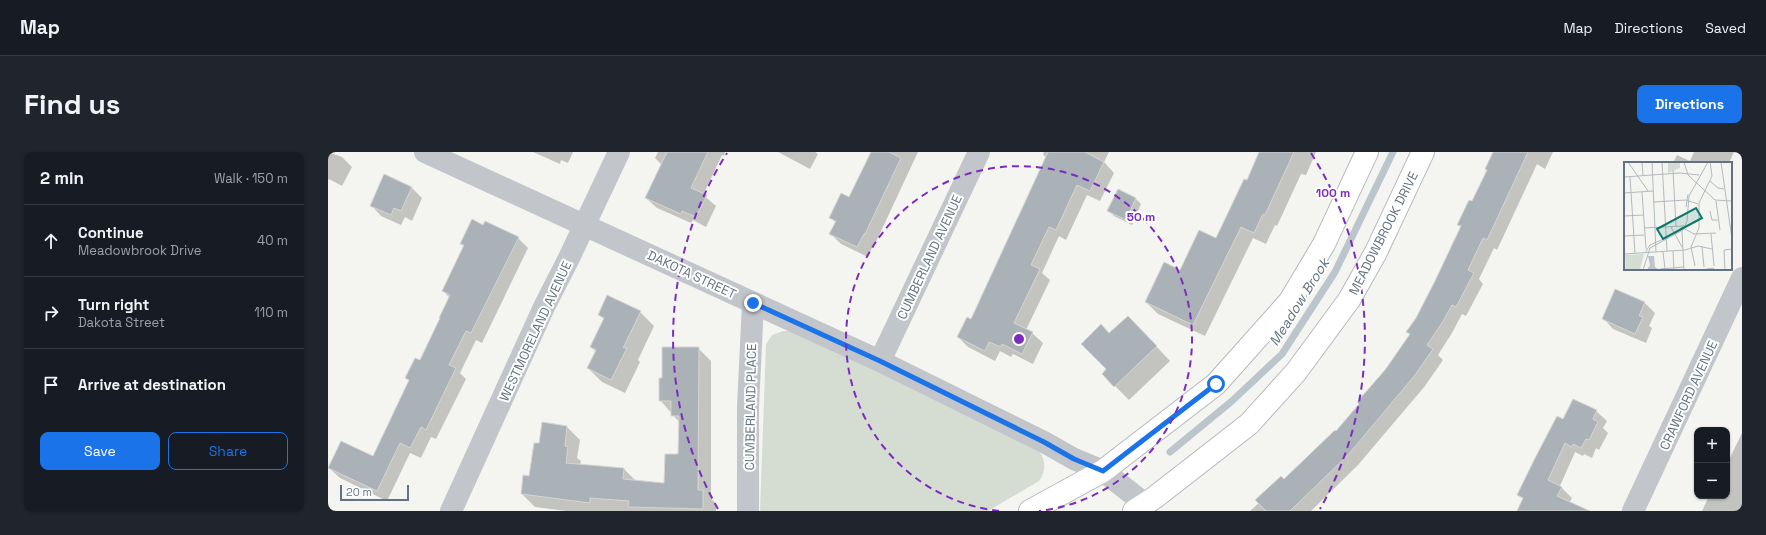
<!DOCTYPE html>
<meta charset="utf-8">
<style>
body{margin:0;font-family:"Space Grotesk",sans-serif;background:#20242c;color:#f1f3f6}
.controls{position:absolute;right:12px;bottom:12px;display:grid;overflow:hidden;border-radius:8px;box-shadow:0 1px 3px #0004}
.controls button{width:36px;height:36px;display:grid;place-items:center;padding:0;border:0;border-bottom:1px solid #363941;background:#171b24;color:#f1f3f6;font:20px sans-serif}
.scale{position:absolute;left:12px;bottom:10px;width:69px;box-sizing:border-box;padding-left:4px;border:2px solid #637282;border-top:0;font-size:11px;line-height:14px;white-space:nowrap;color:#637282;-webkit-text-stroke:3px #fff;paint-order:stroke}
.stop{position:absolute;width:12px;height:12px;margin:-9px;border:3px solid #1a73e8;border-radius:50%;background:#fff}
.stop.end{background:#1a73e8;border-color:#fff;box-shadow:0 1px 4px #0008}
.list{margin:0;padding:0;list-style:none}
h2{display:flex;justify-content:space-between;align-items:center;height:52px;margin:0;padding:0 16px;font-size:17px}
h2 small{font-size:13px;font-weight:400;color:#9ea1a6}
.list li{display:grid;grid-template-columns:26px 1fr auto;gap:12px;align-items:center;box-sizing:border-box;height:72px;padding:0 16px;border-top:1px solid #363941}
.list b{display:block;font-size:15px;white-space:nowrap}
.list p{margin:0;font-size:13px;white-space:nowrap;color:#9ea1a6}
.list em{font-size:13px;font-style:normal;color:#9ea1a6}
.actions{display:flex;gap:8px;padding:12px 16px}
.actions a{flex:1;padding:9px 0;border:1px solid #1a73e8;border-radius:8px;text-align:center;font-size:14px;color:#1a73e8}
.actions .main{background:#1a73e8;color:#fff}
.icon{flex:none;width:22px;height:22px;fill:none;stroke:currentColor;stroke-width:2;stroke-linecap:round;stroke-linejoin:round}
.map{position:relative;flex:none;width:1414px;height:359px;overflow:hidden;border-radius:8px}
header{display:flex;align-items:center;gap:24px;box-sizing:border-box;height:56px;padding:0 20px;background:#171b24;border-bottom:1px solid #363941}
header strong{font-size:19px}
nav{display:flex;gap:22px;margin-inline-start:auto;font-size:14px}
.intro{display:flex;align-items:center;justify-content:space-between;box-sizing:border-box;height:96px;padding:0 24px}
h1{margin:0;font-size:28px}
.button{padding:10px 18px;border-radius:8px;background:#1a73e8;color:#fff;font-size:14px;font-weight:700}
main{display:flex;gap:24px;padding:0 24px}
aside{flex:1;background:#171b24;border-radius:8px;box-shadow:0 1px 3px #0004}
.map>svg:first-child{display:block}
</style>
<header>
<strong>Map</strong>
<nav><a>Map</a><a>Directions</a><a>Saved</a></nav>
</header>
<div class="intro"><h1>Find us</h1><a class="button">Directions</a></div>
<main>
<aside>
<h2>2 min<small>Walk · 150 m</small></h2>
<ul class="list">
<li><svg class="icon" aria-label="ahead" viewBox="0 0 24 24"><path d="M12 20V5M6 11l6-6 6 6"/></svg><div><b>Continue</b><p>Meadowbrook Drive</p></div><em>40 m</em></li>
<li><svg class="icon" aria-label="right" viewBox="0 0 24 24"><path d="M7 20v-9h11M14 6l5 5-5 5"/></svg><div><b>Turn right</b><p>Dakota Street</p></div><em>110 m</em></li>
<li><svg class="icon" aria-label="arrive" viewBox="0 0 24 24"><path d="M6 21V4h12l-3 4 3 4H6"/></svg><div><b>Arrive at destination</b></div></li>
</ul>
<div class="actions"><a class="main">Save</a><a>Share</a></div>
</aside>
<div class="map">
<svg width="1414" height="359" viewBox="0 0 1414 359">
<rect width="100%" height="100%" fill="#f4f5f1"/>
<path fill="#d5dcd2" d="M455,179H461L586,234L712,300C718,310 718,319 711,329L660,359H432L438,192L444,183Z"/>
<g fill="#0003">
<path d="M0,0L14,5L24,15L14,34L1,27L0,28Z"/>
<path d="M205,0H245L240,11L233,8L232,12Z"/>
<path d="M330,0H397L396,4L394,3L375,43L388,54L378,75L365,68L363,71L329,56L318,46L334,13L327,6Z"/>
<path d="M450,0H487L490,2L482,17Z"/>
<path d="M543,0H590L547,92L546,91L540,105L513,92L503,82L508,71L502,65L522,46Z"/>
<path d="M716,0H781L776,10L786,21L772,49L759,43L738,88L731,84L714,121L722,128L698,178L704,181L715,191L705,212L685,202L683,205L672,199L667,209L640,195L630,185L643,169L718,6L715,2Z"/>
<path d="M932,0H988L978,23L973,22L949,74L947,73L938,92L925,86L877,184L830,162L818,150L889,88L920,30Z"/>
<path d="M1166,0H1225L1217,17L1209,12L1169,98L1166,96L1151,127L1155,132L1138,164L1134,162L1124,181L1110,203L1115,208L1097,234L1030,313L983,359H922L1008,281L1033,252L1083,183L1080,180L1089,166L1133,75L1130,73L1144,51L1159,19L1158,17Z"/>
<path d="M1366,0H1406L1401,11H1345L1349,3L1362,9Z"/>
<path d="M56,24L84,36L94,46L84,69L77,65L73,73L53,64L43,53Z"/>
<path d="M790,39L808,47L813,52L804,73L786,64L781,59Z"/>
<path d="M156,74L190,86L200,96L154,191L148,188L132,221L138,227L108,287L103,285L93,306L82,301L59,349L12,326L1,316L45,305L82,230L78,226L92,209L122,146L115,139L136,95L133,92Z"/>
<path d="M1288,138L1317,151L1327,161L1321,174L1324,176L1318,191L1285,177L1275,166Z"/>
<path d="M312,160L326,174L310,208L312,210L297,241L274,230L260,216L268,200L263,195L276,168L271,162Z"/>
<path d="M814,179L842,209L801,248L775,222L779,217L782,183Z"/>
<path d="M370,196L383,209V346L388,352V359H238L207,355L194,342L196,324L202,325L211,293L239,275L252,288L249,306L253,309L252,313L296,317L308,329L337,332L351,303L352,271L332,248L335,227Z"/>
<path d="M1268,259L1279,269L1275,276L1280,281L1271,298L1268,296L1264,306L1256,302L1255,304L1247,300L1232,334L1244,346L1240,353L1245,359H1191L1196,348L1190,343L1235,268Z"/>
<path d="M1414,281V359H1374L1381,344H1399V312Z"/>
</g>
<g fill="none" stroke-linecap="round" stroke-linejoin="round">
<path stroke="#bbc5cb" stroke-width="7" d="M842,300L904,249L954,202L1007,120L1065,0"/>
</g>
<g fill="#aab1b7" stroke="#d6d6d3">
<path d="M339,0H380L363,36L379,43L368,65L354,59L353,62L317,46Z"/>
<path d="M543,0H561L573,6L537,82H536L529,95L501,82L508,69L501,66L513,41L521,45Z"/>
<path d="M720,0H757L776,10L762,39L749,33L728,78L721,75L703,113L712,117L686,171L705,180L694,202L674,192L673,195L661,190L657,199L629,185L639,165L643,167Z"/>
<path d="M931,0H966L937,63L935,62L926,81L913,75L865,173L817,150L836,110L852,118L871,78L888,86L916,27L919,28Z"/>
<path d="M1165,0H1200L1159,88L1155,86L1140,118L1146,121L1128,155L1124,153L1114,171L1099,193L1105,197L1087,223L1020,303L962,359H938L927,348L953,324L956,327L1007,278L1008,279L1031,252L1029,250L1057,218L1082,182L1078,180L1088,166L1107,129L1133,74L1129,73L1141,48L1144,49L1159,18L1157,17Z"/>
<path d="M56,22L84,35L73,59L66,56L63,63L42,54Z"/>
<path d="M790,37L808,46L798,68L779,59Z"/>
<path d="M144,67L155,73L157,69L191,85L143,181L138,179L121,213L128,216L98,278L93,275L82,296L72,291L49,339L0,316L13,289L45,304L81,228L77,226L87,206L92,208L112,166H111L122,143L114,139L136,93L132,92Z"/>
<path d="M1287,137L1317,150L1311,164L1315,165L1307,182L1274,167Z"/>
<path d="M279,143L313,159L295,196H299L283,228L259,216L268,198L262,195L276,166L270,163Z"/>
<path d="M800,164L829,194L786,235L774,222L778,217L753,192L773,172L781,181Z"/>
<path d="M334,195H371L370,338H375V357L300,355L301,349L262,346V351L193,342L195,323L201,324L206,291H211L214,270L239,274L237,294L240,295L238,311L296,316L295,327L336,331L337,302H350L351,264H343V249H331V226H334Z"/>
<path d="M1245,247L1269,258L1265,267L1270,270L1261,288L1258,287L1253,296L1245,292L1244,295L1237,291L1220,328L1234,335L1229,344L1262,359H1189L1195,346L1189,343L1206,308L1229,264L1235,267Z"/>
</g>
<g fill="none" stroke-linecap="round" stroke-linejoin="round">
<g stroke="#b4b9be" stroke-width="24">
<g id="secondary">
<path d="M702,359L775,319L888,232L962,149L996,92L1039,0"/>
<path d="M806,359L826,346L921,272L968,220L1021,148L1048,100L1095,0"/>
</g>
</g>
<g stroke="#c2c5c9" stroke-width="22">
<path d="M97,0L552,209L716,290L746,307L775,319L817,352"/>
<path d="M552,209L651,0"/>
<path d="M123,359L216,155L241,106L291,0"/>
<path d="M420,359V255L425,151"/>
<path d="M1305,359L1414,126"/>
</g>
<use href="#secondary" stroke="#fff" stroke-width="22"/>
</g>
<g fill="none" stroke-linecap="round" stroke-linejoin="round">
<path stroke="#1a73e8" stroke-width="5" d="M425,151L552,209L716,290L746,307L775,319L888,232"/>
</g>
<g fill="none" stroke="#7b2cbf" stroke-width="2" stroke-dasharray="7 5">
<path d="M671 359A173 173 0 1 1 711 359"/>
<path d="M390 357A346 346 0 0 1 399 1M983 1A346 346 0 0 1 992 357"/>
</g>
<g text-anchor="middle" stroke-width="4" stroke-linejoin="round" paint-order="stroke">
<g font-size="13" fill="#637282" stroke="#fff">
<text transform="translate(1055 81) rotate(-63)" y="5">MEADOWBROOK DRIVE</text>
<text transform="translate(601 105) rotate(-65)" y="5">CUMBERLAND AVENUE</text>
<text transform="translate(364 122) rotate(25)" y="5">DAKOTA STREET</text>
<text transform="translate(207 179) rotate(-65)" y="5">WESTMORELAND AVENUE</text>
<text transform="translate(1360 243) rotate(-65)" y="5">CRAWFORD AVENUE</text>
<text transform="translate(422 255) rotate(-89)" y="5">CUMBERLAND PLACE</text>
</g>
<g font-size="14" font-style="italic" fill="#5f757f" stroke="#fff">
<text transform="translate(971 150) rotate(-58)" y="5">Meadow Brook</text>
</g>
</g>
<g transform="translate(1296 10)">
<rect width="108" height="108" fill="#f4f5f1"/>
<path d="M44,0H56V6L44,11ZM20,92L16,108H2L1,93Z" fill="#d5dcd2"/>
<path d="M24,94H30L31,105L34,107L23,108L26,103Z" fill="#bbc5cb"/>
<path fill="none" stroke="#b1b9be" stroke-width="1" d="M4,0L24,29M18,0L19,14M28,0L32,90M38,0L43,89M60,0L64,13M97,0L108,77M49,8L52,64M64,13L91,38L108,39M0,15L56,11L75,13M6,15L11,91M86,19L94,26L100,27M18,30L22,87M0,31L29,29M92,39L96,68M30,40L62,38L74,42M62,45L64,32M86,49L88,58H94M0,54L19,53M47,65L58,85M20,66L59,64M59,66L70,72L92,71M58,69L60,108M51,72L60,63M87,72L90,104M0,74L20,73M78,84L80,105M49,89L50,108M39,90L41,107M21,91L26,83L42,76M0,92L61,88L74,84L88,87M0,94L1,108M71,104L67,85L75,66V41L88,14L86,0M36,107L60,105M19,108L26,86L59,68L63,59L65,34L84,0M77,108L89,106L91,108M101,108L100,88L108,87"/>
<path fill="#0f766e" fill-opacity="0.15" stroke="#0f766e" stroke-width="2" d="M72,46L78,56L39,77L33,67Z"/>
<rect width="108" height="108" fill="none" stroke="#637282" stroke-width="2"/>
</g>
<circle cx="691" cy="187" r="6" fill="#7b2cbf" stroke="#fff" stroke-width="2"/>
<g font-size="12" text-anchor="middle" font-weight="bold" fill="#7b2cbf" stroke="#fff" stroke-width="4" stroke-linejoin="round" paint-order="stroke">
<text x="1005" y="45">100 m</text>
<text x="813" y="69">50 m</text>
</g>
</svg>
<div class="controls">
<button>+</button>
<button>−</button>
</div>
<div class="scale">20 m</div>
<div class="stop" style="left:888px;top:232px"></div>
<div class="stop end" style="left:425px;top:151px"></div>
</div>
</main>
